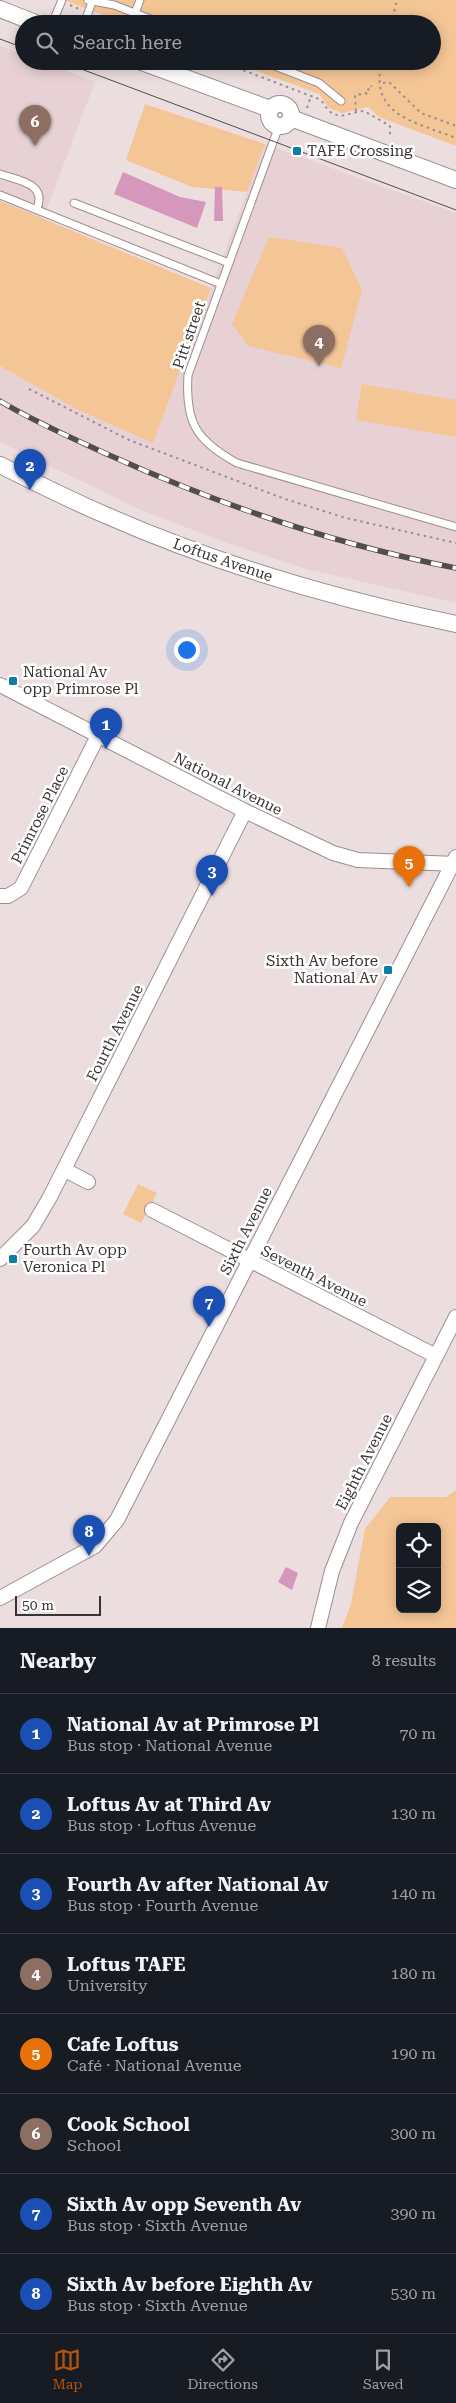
<!DOCTYPE html>
<meta charset="utf-8">
<style>
body{margin:0;font-family:"Roboto Serif",serif;background:#20242c;color:#f1f3f6}
.controls{position:absolute;right:15px;bottom:15px;display:grid;overflow:hidden;border-radius:8px;box-shadow:0 2px 12px #0003}
.controls button{width:45px;height:45px;display:grid;place-items:center;padding:0;border:0;border-bottom:1px solid #363941;background:#171b24;color:#f1f3f6;font:25px sans-serif}
.scale{position:absolute;left:15px;bottom:12px;width:86px;box-sizing:border-box;padding-left:5px;border:2px solid #393334;border-top:0;font-size:14px;line-height:18px;white-space:nowrap;color:#393334;-webkit-text-stroke:4px #fff;paint-order:stroke}
.you{position:absolute;left:186px;top:649px;width:18px;height:18px;margin:-12px;border:4px solid #fff;border-radius:50%;background:#1a73e8;box-shadow:0 0 0 8px #1a73e833}
.badge{display:grid;place-items:center;width:32px;height:32px;border-radius:50%;background:#b45309;color:#fff;font-size:16px;font-weight:700}
.pin{position:absolute;translate:-50% -41px;filter:drop-shadow(0 1px 2px #0008)}
.pin::after{content:'';position:absolute;top:26px;width:18px;height:15px;background:inherit;clip-path:polygon(0 0,100% 0,50% 100%)}
.list{margin:0;padding:0;list-style:none}
h2{display:flex;justify-content:space-between;align-items:center;height:65px;margin:0;padding:0 20px;font-size:21px}
h2 small{font-size:16px;font-weight:400;color:#9ea1a6}
.list li{display:grid;grid-template-columns:32px 1fr auto;gap:15px;align-items:center;box-sizing:border-box;height:80px;padding:0 20px;border-top:1px solid #363941}
.list b{display:block;font-size:19px;white-space:nowrap}
.list p{margin:0;font-size:16px;white-space:nowrap;color:#9ea1a6}
.list em{font-size:16px;font-style:normal;color:#9ea1a6}
.icon{flex:none;width:28px;height:28px;fill:none;stroke:currentColor;stroke-width:2;stroke-linecap:round;stroke-linejoin:round}
.map{position:relative;flex:none;width:456px;height:1628px;overflow:hidden}
.search{position:absolute;background:#171b24;box-shadow:0 2px 12px #0003;left:15px;right:15px;top:15px;height:55px;display:flex;align-items:center;gap:12px;box-sizing:border-box;padding:0 18px;border-radius:28px;color:#9ea1a6;font-size:19px}
.sheet{height:705px;background:#171b24}
nav{display:flex;justify-content:space-around;align-items:center;box-sizing:border-box;height:70px;border-top:1px solid #363941;background:#171b24;font-size:14px;color:#9ea1a6}
nav a{display:grid;justify-items:center;gap:2px}
nav .on{color:#b45309}
.map>svg:first-child{display:block}
</style>
<div class="map">
<svg width="456" height="1628" viewBox="0 0 456 1628">
<rect width="100%" height="100%" fill="#ecdedf"/>
<g fill="#e7d1d4">
<path d="M0,46L24,55V61H41L95,82L46,211L0,313Z"/>
<path d="M265,144L456,213V603L306,569L227,543L141,510L0,442V366L78,410L153,443Z"/>
</g>
<g fill="#f4c595" fill-rule="evenodd">
<path d="M63,0H456V146L379,117L368,107L342,113L329,108L319,94L230,61H432V24H128Z"/>
<path d="M145,104L265,144L247,192L192,187L126,160Z"/>
<path d="M0,201L211,288L153,443L78,410L0,366Z"/>
<path d="M269,237L342,248L362,290L341,368L248,346L232,324Z"/>
<path d="M362,384L456,400V437L356,420Z"/>
<path d="M138,1184L157,1193L141,1223L123,1214Z"/>
<path d="M456,1490V1628H342L351,1604L365,1529L390,1497H446ZM400,1527H437V1609H400Z"/>
</g>
<g fill="#d697bd">
<path d="M123,172L180,197L206,202L197,228L114,194Z"/>
<path d="M215,187H222L223,221H214Z"/>
<path d="M286,1567L298,1573L292,1590L278,1582Z"/>
</g>
<g fill="none" stroke-linecap="round" stroke-linejoin="round">
<g stroke="#9b8e8f" stroke-width="9">
<g id="service">
<path d="M88,0L114,5L163,24"/>
<path d="M135,13L140,0"/>
<path d="M52,24L62,0"/>
<path d="M84,24L92,2"/>
<path d="M262,61L319,83L341,101"/>
<path d="M279,126L188,375C185,423 196,440 237,463L456,527"/>
<path d="M0,174C19,181 47,183 37,209"/>
<path d="M0,195L221,284"/>
<path d="M74,203L229,263"/>
</g>
</g>
<g stroke="#9b8e8f" stroke-width="16">
<g id="minor">
<path d="M0,685L245,811L333,853L358,860L456,864"/>
<path d="M0,896H8L21,888L98,736"/>
<path d="M65,1170L88,1182"/>
<path d="M152,1210L436,1356"/>
<path d="M0,1259L33,1226L50,1197L245,811"/>
<path d="M0,1598L95,1546L117,1520L456,857"/>
<path d="M318,1628L332,1571L351,1523L456,1317"/>
</g>
</g>
<g stroke="#9b8e8f" stroke-width="18">
<g id="tertiary">
<path d="M0,9L38,24"/>
<path d="M139,61L270,109"/>
<circle cx="280" cy="115" r="11"/>
<path d="M291,118L456,180"/>
<path d="M0,465C34,482 68,499 103,514C216,564 335,599 456,624"/>
</g>
</g>
<g stroke="#998f90" stroke-width="2" stroke-dasharray="2.5 4" stroke-linecap="butt">
<path d="M70,5L79,9"/>
<path d="M98,16L119,24"/>
<path d="M391,24L397,0"/>
<path d="M219,61L319,99C324,102 325,107 329,111C341,121 352,111 364,111L390,126V136"/>
<path d="M382,61C368,116 416,122 456,138"/>
<path d="M383,83L389,82L421,113L456,126"/>
<path d="M307,108L311,96"/>
<path d="M356,111L355,95L369,93L368,87L372,86"/>
<path d="M29,389L129,440L285,499L346,518L456,543"/>
</g>
<use href="#service" stroke="#fff" stroke-width="7"/>
<use href="#minor" stroke="#fff" stroke-width="14"/>
<use href="#tertiary" stroke="#fff" stroke-width="16"/>
<g stroke="#544d4e" stroke-width="1">
<path d="M0,39L24,48"/>
<path d="M60,61L456,210"/>
</g>
<g stroke="#544d4e" stroke-width="5.5">
<path id="rail" d="M0,401C35,422 72,438 109,455C220,505 337,545 456,568"/>
</g>
<use href="#rail" stroke="#fff" stroke-width="4" stroke-dasharray="11" stroke-linecap="butt"/>
</g>
<g fill="#0d7da6" stroke="#fff" stroke-width="2">
<rect x="292" y="146" width="10" height="10" rx="2.5"/>
<rect x="8" y="676" width="10" height="10" rx="2.5"/>
<rect x="383" y="965" width="10" height="10" rx="2.5"/>
<rect x="8" y="1254" width="10" height="10" rx="2.5"/>
</g>
<g text-anchor="middle" stroke-width="5" stroke-linejoin="round" paint-order="stroke">
<g font-size="15" fill="#393334" stroke="#fff" text-anchor="start">
<text x="307" y="156">TAFE Crossing</text>
<text x="23" y="677">National Av<tspan x="23" dy="17">opp Primrose Pl</tspan></text>
<text x="378" y="966" text-anchor="end">Sixth Av before<tspan x="378" dy="17">National Av</tspan></text>
<text x="23" y="1255">Fourth Av opp<tspan x="23" dy="17">Veronica Pl</tspan></text>
</g>
<g font-size="15" fill="#393334" stroke="#fff">
<text transform="translate(189 335) rotate(-71)" y="5">Pitt street</text>
<text transform="translate(223 560) rotate(19)" y="5">Loftus Avenue</text>
<text transform="translate(228 784) rotate(27)" y="5">National Avenue</text>
<text transform="translate(40 815) rotate(-63)" y="5">Primrose Place</text>
<text transform="translate(115 1033) rotate(-63)" y="5">Fourth Avenue</text>
<text transform="translate(246 1231) rotate(-63)" y="5">Sixth Avenue</text>
<text transform="translate(314 1276) rotate(27)" y="5">Seventh Avenue</text>
<text transform="translate(364 1462) rotate(-63)" y="5">Eighth Avenue</text>
</g>
</g>
</svg>
<div class="controls">
<button><svg class="icon" aria-label="locate" viewBox="0 0 24 24"><circle cx="12" cy="12" r="6"/><path d="M12 2v4M12 18v4M2 12h4M18 12h4"/></svg></button>
<button><svg class="icon" aria-label="layers" viewBox="0 0 24 24"><path d="M12 4l9 5-9 5-9-5zM3 14l9 5 9-5"/></svg></button>
</div>
<div class="scale">50 m</div>
<div class="you"></div>
<div class="pin badge" style="left:106px;top:749px;background:#1a4fb4">1</div>
<div class="pin badge" style="left:30px;top:490px;background:#1a4fb4">2</div>
<div class="pin badge" style="left:212px;top:896px;background:#1a4fb4">3</div>
<div class="pin badge" style="left:319px;top:366px;background:#8d6e63">4</div>
<div class="pin badge" style="left:409px;top:887px;background:#e8710a">5</div>
<div class="pin badge" style="left:35px;top:146px;background:#8d6e63">6</div>
<div class="pin badge" style="left:209px;top:1327px;background:#1a4fb4">7</div>
<div class="pin badge" style="left:89px;top:1556px;background:#1a4fb4">8</div>
<div class="search"><svg class="icon" aria-label="search" viewBox="0 0 24 24"><circle cx="10" cy="10" r="6"/><path d="M15 15l6 6"/></svg>Search here</div>
</div>
<section class="sheet">
<h2>Nearby<small>8 results</small></h2>
<ul class="list">
<li><span class="badge" style="background:#1a4fb4">1</span><div><b>National Av at Primrose Pl</b><p>Bus stop · National Avenue</p></div><em>70 m</em></li>
<li><span class="badge" style="background:#1a4fb4">2</span><div><b>Loftus Av at Third Av</b><p>Bus stop · Loftus Avenue</p></div><em>130 m</em></li>
<li><span class="badge" style="background:#1a4fb4">3</span><div><b>Fourth Av after National Av</b><p>Bus stop · Fourth Avenue</p></div><em>140 m</em></li>
<li><span class="badge" style="background:#8d6e63">4</span><div><b>Loftus TAFE</b><p>University</p></div><em>180 m</em></li>
<li><span class="badge" style="background:#e8710a">5</span><div><b>Cafe Loftus</b><p>Café · National Avenue</p></div><em>190 m</em></li>
<li><span class="badge" style="background:#8d6e63">6</span><div><b>Cook School</b><p>School</p></div><em>300 m</em></li>
<li><span class="badge" style="background:#1a4fb4">7</span><div><b>Sixth Av opp Seventh Av</b><p>Bus stop · Sixth Avenue</p></div><em>390 m</em></li>
<li><span class="badge" style="background:#1a4fb4">8</span><div><b>Sixth Av before Eighth Av</b><p>Bus stop · Sixth Avenue</p></div><em>530 m</em></li>
</ul>
</section>
<nav>
<a class="on"><svg class="icon" aria-label="map" viewBox="0 0 24 24"><path d="M3 6l6-2 6 2 6-2v14l-6 2-6-2-6 2zM9 4v14M15 6v14"/></svg>Map</a>
<a><svg class="icon" aria-label="directions" viewBox="0 0 24 24"><path d="M12 3l9 9-9 9-9-9zM9 14v-3h6M13 9l2 2-2 2"/></svg>Directions</a>
<a><svg class="icon" aria-label="saved" viewBox="0 0 24 24"><path d="M7 4h10v16l-5-4-5 4z"/></svg>Saved</a>
</nav>
